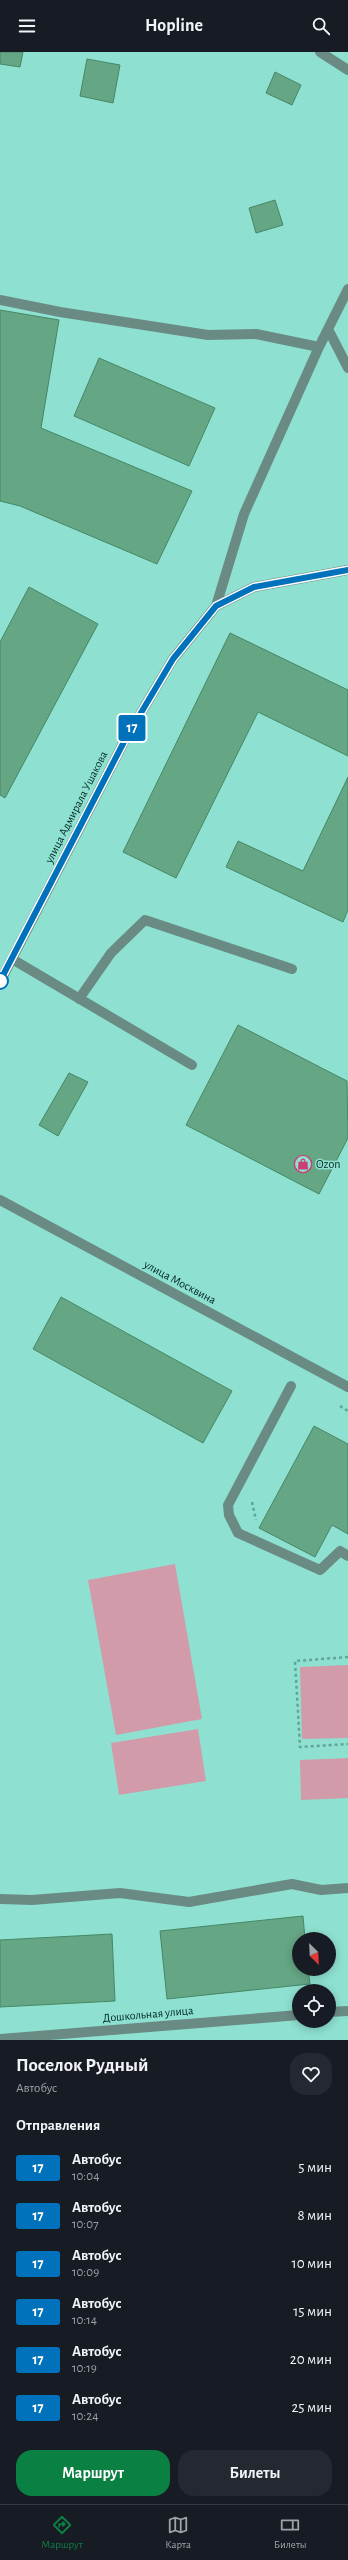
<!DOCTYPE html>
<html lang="ru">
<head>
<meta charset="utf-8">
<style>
  :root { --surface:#171b24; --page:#242831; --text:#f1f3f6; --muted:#9ea1a6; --line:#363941; --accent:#0b8043 }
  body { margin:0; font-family:"Alegreya Sans",sans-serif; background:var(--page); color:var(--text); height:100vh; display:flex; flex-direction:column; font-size:15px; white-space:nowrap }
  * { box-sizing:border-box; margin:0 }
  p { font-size:13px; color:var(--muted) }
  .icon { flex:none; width:22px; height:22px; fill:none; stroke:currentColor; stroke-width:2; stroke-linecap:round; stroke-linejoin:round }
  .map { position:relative; height:1988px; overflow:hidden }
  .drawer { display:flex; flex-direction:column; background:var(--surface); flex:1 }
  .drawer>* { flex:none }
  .badge { padding:0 8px; border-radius:3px; font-size:14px; line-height:26px }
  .needle { width:26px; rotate:156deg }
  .tools { position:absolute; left:292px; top:1880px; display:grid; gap:8px }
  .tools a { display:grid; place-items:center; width:44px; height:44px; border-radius:50%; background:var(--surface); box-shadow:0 2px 10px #0003; font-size:20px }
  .map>.badge { position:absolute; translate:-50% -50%; box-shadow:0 0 0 2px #fff }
  h2 { padding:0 16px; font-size:15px; line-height:36px }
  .round { display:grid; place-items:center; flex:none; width:42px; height:42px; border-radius:16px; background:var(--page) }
  .summary { display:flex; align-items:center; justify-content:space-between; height:68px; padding:0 16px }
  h1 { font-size:19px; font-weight:700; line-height:30px }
  .cta { display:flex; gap:8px; margin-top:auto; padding:8px 16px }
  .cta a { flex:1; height:46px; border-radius:16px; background:var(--accent); color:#fff; font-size:16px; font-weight:700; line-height:46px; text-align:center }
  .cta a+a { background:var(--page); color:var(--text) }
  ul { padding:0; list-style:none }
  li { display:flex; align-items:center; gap:12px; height:48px; padding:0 16px }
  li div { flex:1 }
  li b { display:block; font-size:15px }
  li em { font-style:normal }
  li .badge { min-width:44px; font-weight:700; text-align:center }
  header { display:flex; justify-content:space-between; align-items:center; height:52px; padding:0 16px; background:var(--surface); font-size:18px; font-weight:700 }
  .menu { display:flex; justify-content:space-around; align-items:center; height:56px; border-top:1px solid var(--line); background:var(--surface); font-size:11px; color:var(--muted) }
  .menu a { display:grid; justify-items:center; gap:2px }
  .menu .active { color:var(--accent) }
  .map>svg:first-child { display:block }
</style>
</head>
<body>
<header><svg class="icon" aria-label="menu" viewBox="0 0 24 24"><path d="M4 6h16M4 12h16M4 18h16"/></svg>Hopline<svg class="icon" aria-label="search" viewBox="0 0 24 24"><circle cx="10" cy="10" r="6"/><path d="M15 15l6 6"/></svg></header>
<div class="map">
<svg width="348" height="1988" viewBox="0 0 348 1988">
  <rect width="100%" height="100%" fill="#8ee1d0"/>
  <path fill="#d19baa" d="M175 1512 202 1667 116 1683 88 1528Z
    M348 1613V1686L302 1687 300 1615Z
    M198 1677 206 1729 119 1743 111 1691Z
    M348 1706V1746L301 1748 300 1708Z"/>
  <path fill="#65a684" stroke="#468766" d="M0 0H23L20 15 0 12Z
    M87 7 120 13 113 51 80 44Z
    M275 20 301 33 292 53 266 41Z
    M275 148 283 173 256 181 249 156Z
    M0 258 59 268 41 376 192 439 157 512 20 454 0 449Z
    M99 306 215 356 189 414 74 364Z
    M29 535 98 572 5 746 0 743V590Z
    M230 581 348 638V704L258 660 176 826 123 800Z
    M348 725V858L343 870 226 815 238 789 303 819Z
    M238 973 347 1029 348 1086 319 1142 186 1073Z
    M69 1021 88 1030 58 1084 39 1073Z
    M61 1245 232 1339 203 1391 33 1297Z
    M314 1374 348 1392V1482L332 1473 315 1505 259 1476Z
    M303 1864 305 1887H299V1917H308L310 1932 167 1947 160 1879Z
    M112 1882 115 1949 0 1955V1888Z"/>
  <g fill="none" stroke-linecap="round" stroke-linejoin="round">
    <path stroke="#61a597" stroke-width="2.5" stroke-dasharray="3 3" stroke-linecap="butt" d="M340 1354 348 1359
      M252 1450 256 1468
      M348 1605 295 1609 300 1695 348 1692"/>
    <path stroke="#6a8b84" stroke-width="10" d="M320 0 348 18
      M0 248 60 260 208 283 256 282 319 295
      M328 277 348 316
      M216 554 244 462 319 295 348 237
      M12 907 192 1013
      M0 930 126 686 173 607 216 554 254 535 348 518
      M79 947 111 901 145 868 292 917
      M0 1148 348 1335
      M291 1334 228 1453 229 1463 238 1481 320 1518 340 1499 348 1504
      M0 1847 32 1848 120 1841 189 1850 292 1832 321 1838 348 1836
      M329 1960 348 1959
      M0 1987 299 1963"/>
  </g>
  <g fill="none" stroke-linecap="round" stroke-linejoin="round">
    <defs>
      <path id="line" d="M0 929 126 686 173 607 216 554 254 535 348 518"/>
    </defs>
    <use href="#line" stroke="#fff" stroke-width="9"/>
    <use href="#line" stroke="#0072bc" stroke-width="6"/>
  </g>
  <defs>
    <symbol id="shop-ring" viewBox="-11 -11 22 22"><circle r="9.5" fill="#8ee1d0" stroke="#ca3f76" stroke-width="1.5"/><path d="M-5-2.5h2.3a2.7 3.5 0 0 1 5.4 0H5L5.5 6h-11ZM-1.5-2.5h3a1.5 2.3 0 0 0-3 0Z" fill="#ca3f76"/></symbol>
  </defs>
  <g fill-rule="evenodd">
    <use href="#shop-ring" x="293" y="1102" width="20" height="20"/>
  </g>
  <circle fill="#fff" stroke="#0072bc" stroke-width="2" cx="0" cy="929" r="8"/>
  <g text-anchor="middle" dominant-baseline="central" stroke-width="3" stroke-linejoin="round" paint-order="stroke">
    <g font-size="12" fill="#032722" stroke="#8ee1d0">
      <text transform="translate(76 755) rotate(-63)">улица Адмирала Ушакова</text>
      <text transform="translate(180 1230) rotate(28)">улица Москвина</text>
      <text transform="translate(148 1962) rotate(-5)">Дошкольная улица</text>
    </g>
    <g font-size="12" fill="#032722" stroke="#8ee1d0" text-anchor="start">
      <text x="316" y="1112">Ozon</text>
    </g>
  </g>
</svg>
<div class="tools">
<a><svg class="needle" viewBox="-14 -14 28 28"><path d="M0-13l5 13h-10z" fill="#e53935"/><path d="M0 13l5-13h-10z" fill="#9ea1a6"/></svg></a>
<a><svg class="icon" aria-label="locate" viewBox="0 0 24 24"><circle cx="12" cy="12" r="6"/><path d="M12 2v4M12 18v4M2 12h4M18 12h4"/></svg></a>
</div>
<b class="badge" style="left:132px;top:676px;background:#0072bc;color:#fff">17</b>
</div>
<section class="drawer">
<div class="summary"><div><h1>Поселок Рудный</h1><p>Автобус</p></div><a class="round"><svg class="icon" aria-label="heart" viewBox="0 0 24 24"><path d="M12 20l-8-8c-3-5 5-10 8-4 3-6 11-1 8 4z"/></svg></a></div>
<h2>Отправления</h2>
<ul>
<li><span class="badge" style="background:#0072bc;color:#fff">17</span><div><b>Автобус</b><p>10:04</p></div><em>5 мин</em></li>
<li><span class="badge" style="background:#0072bc;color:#fff">17</span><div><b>Автобус</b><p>10:07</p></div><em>8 мин</em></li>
<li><span class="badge" style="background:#0072bc;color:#fff">17</span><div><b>Автобус</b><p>10:09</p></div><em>10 мин</em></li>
<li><span class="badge" style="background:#0072bc;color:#fff">17</span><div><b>Автобус</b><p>10:14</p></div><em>15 мин</em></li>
<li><span class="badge" style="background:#0072bc;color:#fff">17</span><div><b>Автобус</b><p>10:19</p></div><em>20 мин</em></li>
<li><span class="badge" style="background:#0072bc;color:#fff">17</span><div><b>Автобус</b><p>10:24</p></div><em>25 мин</em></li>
</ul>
<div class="cta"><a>Маршрут</a><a>Билеты</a></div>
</section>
<nav class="menu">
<a class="active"><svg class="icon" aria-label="directions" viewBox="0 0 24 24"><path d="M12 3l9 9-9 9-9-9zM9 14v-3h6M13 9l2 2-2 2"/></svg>Маршрут</a>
<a><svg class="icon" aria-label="map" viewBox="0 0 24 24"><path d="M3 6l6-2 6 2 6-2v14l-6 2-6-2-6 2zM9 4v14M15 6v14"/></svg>Карта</a>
<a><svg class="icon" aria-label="tickets" viewBox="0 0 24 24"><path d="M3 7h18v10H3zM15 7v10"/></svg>Билеты</a>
</nav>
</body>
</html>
